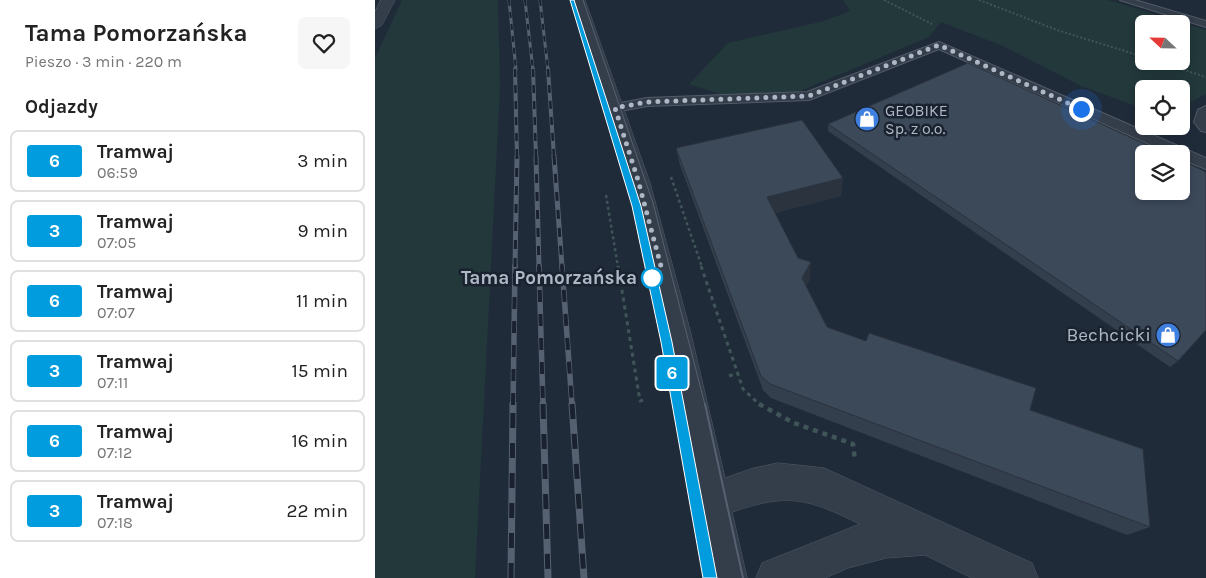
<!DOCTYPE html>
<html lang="pl">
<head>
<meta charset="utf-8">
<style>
  :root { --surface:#fff; --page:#f6f6f6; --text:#222; --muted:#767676; --line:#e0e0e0 }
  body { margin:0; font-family:Karla,sans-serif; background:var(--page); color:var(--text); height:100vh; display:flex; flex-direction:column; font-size:19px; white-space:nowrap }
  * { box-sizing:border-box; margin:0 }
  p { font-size:16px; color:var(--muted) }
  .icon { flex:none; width:28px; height:28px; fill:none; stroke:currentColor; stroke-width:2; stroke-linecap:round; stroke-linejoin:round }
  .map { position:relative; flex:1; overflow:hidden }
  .side { display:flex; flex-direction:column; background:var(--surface); width:375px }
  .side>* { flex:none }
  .badge { padding:0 10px; border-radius:4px; font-size:18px; line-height:32px }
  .needle { width:32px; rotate:292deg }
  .buttons { position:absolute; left:760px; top:15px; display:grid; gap:10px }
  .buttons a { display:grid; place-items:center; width:55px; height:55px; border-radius:8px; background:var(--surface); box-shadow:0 2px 8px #0003; font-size:25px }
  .you { position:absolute; width:25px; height:25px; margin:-12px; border:4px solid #fff; border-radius:50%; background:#1a73e8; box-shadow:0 0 0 8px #1a73e833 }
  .map>.badge { position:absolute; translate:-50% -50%; box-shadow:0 0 0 2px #fff }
  h2 { padding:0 25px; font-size:19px; line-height:45px }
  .round { display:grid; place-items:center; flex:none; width:52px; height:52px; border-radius:8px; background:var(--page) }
  .summary { display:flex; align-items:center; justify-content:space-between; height:85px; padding:0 25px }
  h1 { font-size:24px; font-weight:700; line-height:38px }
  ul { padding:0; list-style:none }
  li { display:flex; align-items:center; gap:15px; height:62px; margin:0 10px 8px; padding:0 15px; border:2px solid var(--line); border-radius:8px }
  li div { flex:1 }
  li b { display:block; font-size:19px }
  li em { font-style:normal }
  li .badge { min-width:55px; font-weight:700; text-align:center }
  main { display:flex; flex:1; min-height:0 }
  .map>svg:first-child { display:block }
</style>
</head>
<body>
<main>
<section class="side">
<div class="summary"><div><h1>Tama Pomorzańska</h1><p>Pieszo · 3 min · 220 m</p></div><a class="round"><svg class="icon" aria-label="heart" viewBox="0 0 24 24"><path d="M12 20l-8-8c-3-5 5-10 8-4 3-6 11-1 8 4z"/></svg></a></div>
<h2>Odjazdy</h2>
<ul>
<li><span class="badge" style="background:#009cdd;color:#fff">6</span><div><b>Tramwaj</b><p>06:59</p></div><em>3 min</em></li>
<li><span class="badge" style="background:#009cdd;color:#fff">3</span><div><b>Tramwaj</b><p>07:05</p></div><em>9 min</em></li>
<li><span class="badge" style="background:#009cdd;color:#fff">6</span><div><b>Tramwaj</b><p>07:07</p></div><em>11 min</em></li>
<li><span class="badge" style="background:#009cdd;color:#fff">3</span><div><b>Tramwaj</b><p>07:11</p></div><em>15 min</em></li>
<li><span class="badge" style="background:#009cdd;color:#fff">6</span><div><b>Tramwaj</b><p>07:12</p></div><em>16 min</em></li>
<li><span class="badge" style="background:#009cdd;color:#fff">3</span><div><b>Tramwaj</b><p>07:18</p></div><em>22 min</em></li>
</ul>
</section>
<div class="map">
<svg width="831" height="578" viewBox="0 0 831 578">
  <rect width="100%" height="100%" fill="#202b3a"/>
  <path fill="#22383b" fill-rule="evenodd" d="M27 0H123L125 89 100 578H0V58Z
    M468 0H733L831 30V94L806 108V89H769V109L706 86 628 46 566 22 554 37 418 94 351 96 314 84 353 43 449 21 475 11ZM769 24H806V61H769Z"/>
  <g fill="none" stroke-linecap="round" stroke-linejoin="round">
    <defs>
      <path id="service" d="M745 0H760L831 21V27Z
        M564 42 831 158V169L806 159V154H796L564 49 434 100 272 106 240 112 233 108 235 105 272 98 432 92Z
        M831 106V132L826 131 819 122 823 110Z"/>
      <path id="tertiary" d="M6 0H20L7 25 0 29V12Z
        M196 0H210L275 183 315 330 350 478 379 468 403 463 449 468 657 563 663 578H597L550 555 511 558 473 568 450 578H381L387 563 485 524C433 499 415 492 357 512L372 578H330C307 445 286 311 252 181 236 120 215 60 196 0Z"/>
    </defs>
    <use href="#service" stroke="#515a68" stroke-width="2"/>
    <use href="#tertiary" stroke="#515a68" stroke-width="1"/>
    <path stroke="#405558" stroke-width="2" stroke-dasharray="2 2" stroke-linecap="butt" d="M509 0 557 24
      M604 0 682 30 769 57
      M781 61 831 77"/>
    <path stroke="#405558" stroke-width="2.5" stroke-dasharray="3 3" stroke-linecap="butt" d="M296 177 327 267
      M231 195 243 267"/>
    <path stroke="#405558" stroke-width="3" stroke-dasharray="4 4" stroke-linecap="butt" d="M243 266 265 401 272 399
      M326 266 368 389 385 405
      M354 376 363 373"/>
    <path stroke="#405558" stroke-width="4.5" stroke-dasharray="5 5" stroke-linecap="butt" d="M384 404 419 423 478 444 480 461"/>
    <use href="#service" fill="#343d4a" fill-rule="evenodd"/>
    <use href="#tertiary" fill="#343d4a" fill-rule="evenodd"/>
    <path stroke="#556171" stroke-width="1" d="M197 0 261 207 303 405
      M208 0 278 203 330 405"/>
    <path stroke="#556171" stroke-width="2" d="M302 404 335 578
      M330 404 368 578"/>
    <defs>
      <path id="rail-far4" d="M134 0 141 70
        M150 0 158 70
        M165 0 173 70"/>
      <path id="rail-far3" d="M140 69 142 157
        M158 69 161 157
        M173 69 179 157"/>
      <path id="rail-far2" d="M161 156 164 267
        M179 156 187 267
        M140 267 142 156"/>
      <path id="rail-far1" d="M164 266 168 405
        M187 266 197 405
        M138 405 140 266"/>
      <path id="rail" d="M168 404 173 578
        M197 404 209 578
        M136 578 138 404"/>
    </defs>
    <use href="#rail-far4" stroke="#556171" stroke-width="3"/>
    <use href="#rail-far3" stroke="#556171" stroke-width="4"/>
    <use href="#rail-far2" stroke="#556171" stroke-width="5"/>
    <use href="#rail-far1" stroke="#556171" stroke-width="5.5"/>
    <use href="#rail" stroke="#556171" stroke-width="7"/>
    <use href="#rail-far4" stroke="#19222e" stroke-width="2" stroke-dasharray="6" stroke-linecap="butt"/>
    <use href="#rail-far3" stroke="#19222e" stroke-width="2.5" stroke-dasharray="8" stroke-linecap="butt"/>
    <use href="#rail-far2" stroke="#19222e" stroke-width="3" stroke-dasharray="9" stroke-linecap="butt"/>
    <use href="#rail-far1" stroke="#19222e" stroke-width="4" stroke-dasharray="12" stroke-linecap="butt"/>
    <use href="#rail" stroke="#19222e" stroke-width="5" stroke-dasharray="15" stroke-linecap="butt"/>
  </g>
  <path fill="#343f4d" d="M453 124 803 361 795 367 453 131Z
    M301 148 466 196 400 213 423 258 435 279 431 286 452 327 655 410 775 527 752 535 396 398 388 390 305 165Z"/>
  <path fill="#2a333e" d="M468 178 466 196 392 215V197Z
    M436 262 435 279 426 294 427 278Z"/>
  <path fill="#3c4959" stroke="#2a333e" d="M593 63 792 154H769V191H806V160L831 172V330L803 361 453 124Z
    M427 120 468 178 392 197 423 258 436 262 427 278 452 327 491 341 494 333 661 388 655 410 768 449 775 527 395 384 386 376 301 148Z"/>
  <path fill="#009cdd" stroke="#fff" d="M195 0H199L266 206 297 342 342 578H328L286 342 257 206Z"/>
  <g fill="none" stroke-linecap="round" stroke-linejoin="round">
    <path stroke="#aeb7c6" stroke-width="5" stroke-dasharray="0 9" d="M277 278 287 270 263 180 240 108 272 102 434 96 564 45 706 109"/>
  </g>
  <defs>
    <symbol id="shop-disc" viewBox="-11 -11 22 22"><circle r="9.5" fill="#3f7fe0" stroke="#19222e"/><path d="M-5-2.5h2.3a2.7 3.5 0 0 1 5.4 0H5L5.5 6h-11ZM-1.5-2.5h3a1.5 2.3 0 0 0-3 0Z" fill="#fff"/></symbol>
  </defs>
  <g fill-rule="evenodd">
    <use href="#shop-disc" x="478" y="105" width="28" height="28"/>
    <use href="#shop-disc" x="779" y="321" width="28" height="28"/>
  </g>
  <circle fill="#fff" stroke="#009cdd" stroke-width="2.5" cx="277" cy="278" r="10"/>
  <g text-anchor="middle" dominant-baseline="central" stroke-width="5" stroke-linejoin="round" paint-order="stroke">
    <g font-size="16" fill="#aeb7c6" stroke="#19222e" text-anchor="start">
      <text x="510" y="110">GEOBIKE<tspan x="510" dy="18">Sp. z o.o.</tspan></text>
    </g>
    <g font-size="19" font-weight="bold" fill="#aeb7c6" stroke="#19222e" text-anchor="end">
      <text x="262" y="278">Tama Pomorzańska</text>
    </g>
    <g font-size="19" fill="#aeb7c6" stroke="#19222e" text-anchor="end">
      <text x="776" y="335">Bechcicki</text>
    </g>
  </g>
</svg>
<div class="buttons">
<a><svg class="needle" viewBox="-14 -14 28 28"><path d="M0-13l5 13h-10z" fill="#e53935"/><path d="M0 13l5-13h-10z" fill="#767676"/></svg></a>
<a><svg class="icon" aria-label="locate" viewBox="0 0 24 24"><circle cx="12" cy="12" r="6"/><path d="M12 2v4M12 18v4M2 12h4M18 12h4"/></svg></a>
<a><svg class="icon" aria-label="layers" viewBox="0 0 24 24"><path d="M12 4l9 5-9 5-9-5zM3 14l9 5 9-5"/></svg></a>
</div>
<div class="you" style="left:706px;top:109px"></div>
<b class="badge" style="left:297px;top:373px;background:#009cdd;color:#fff">6</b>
</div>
</main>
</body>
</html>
